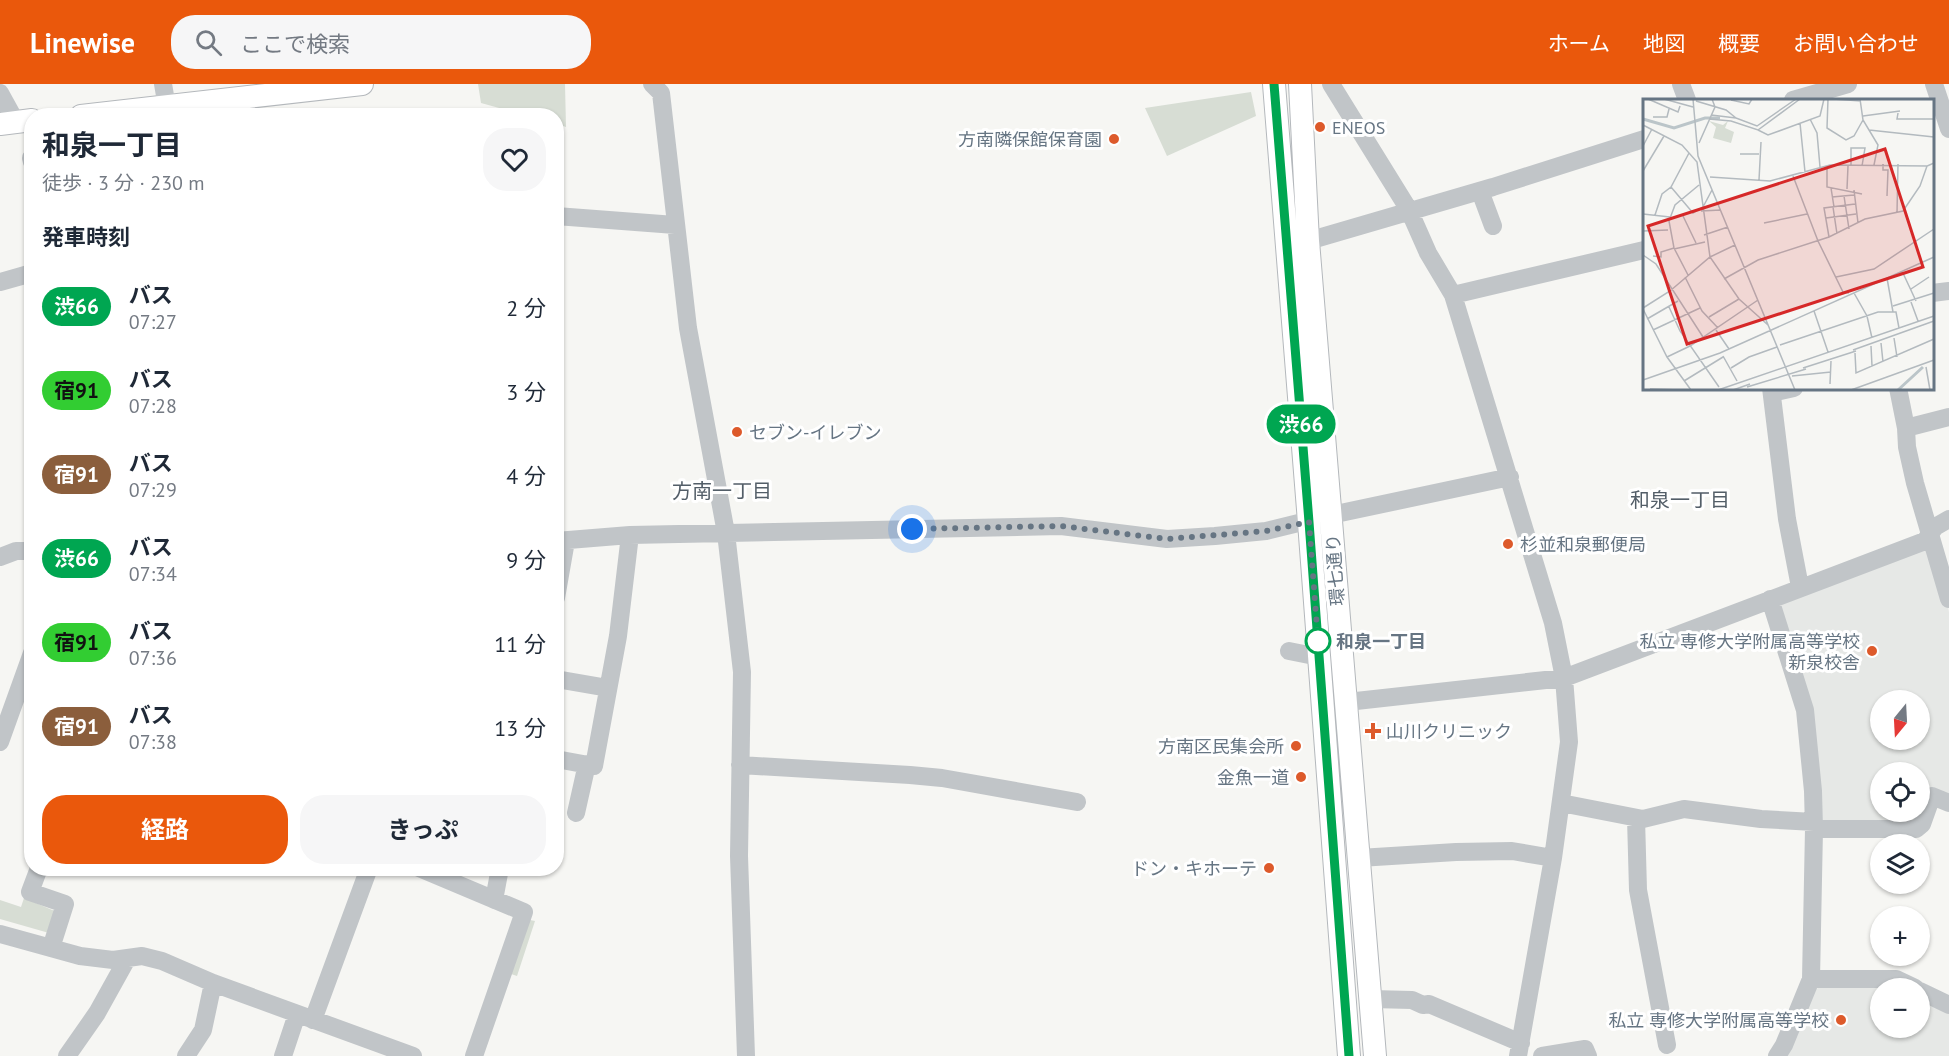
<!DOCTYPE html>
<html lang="ja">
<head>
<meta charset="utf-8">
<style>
  :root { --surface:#fff; --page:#f6f6f7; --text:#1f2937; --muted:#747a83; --accent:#ea580c }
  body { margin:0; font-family:"PT Sans","Noto Sans JP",sans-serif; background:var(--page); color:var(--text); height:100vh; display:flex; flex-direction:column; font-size:22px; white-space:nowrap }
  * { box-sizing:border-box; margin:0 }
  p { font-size:20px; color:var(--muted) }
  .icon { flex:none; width:33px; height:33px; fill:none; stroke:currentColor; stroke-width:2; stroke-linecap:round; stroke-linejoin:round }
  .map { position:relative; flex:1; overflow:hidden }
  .details { position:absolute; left:24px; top:24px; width:540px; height:768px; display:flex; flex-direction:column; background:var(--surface); border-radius:24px; box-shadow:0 2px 4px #0004 }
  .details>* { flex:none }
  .badge { padding:0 12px; border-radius:20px; font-size:21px; line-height:39px }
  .needle { width:39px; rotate:198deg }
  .controls { position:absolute; left:1870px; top:606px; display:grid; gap:12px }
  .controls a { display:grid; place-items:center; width:60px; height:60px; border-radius:50%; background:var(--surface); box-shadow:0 2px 4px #0004; font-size:30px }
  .you { position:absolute; width:30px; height:30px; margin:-15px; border:4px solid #fff; border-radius:50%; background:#1a73e8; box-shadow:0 0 0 9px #1a73e833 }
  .map>.badge { position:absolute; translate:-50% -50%; box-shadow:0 0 0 3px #fff }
  h2 { padding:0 18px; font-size:22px; line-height:54px }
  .round { display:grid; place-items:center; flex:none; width:63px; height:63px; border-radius:24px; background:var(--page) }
  .summary { display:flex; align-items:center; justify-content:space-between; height:102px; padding:0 18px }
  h1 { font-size:28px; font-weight:700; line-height:45px }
  .action { display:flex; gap:12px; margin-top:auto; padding:12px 18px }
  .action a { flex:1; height:69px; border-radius:24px; background:var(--accent); color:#fff; font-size:24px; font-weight:700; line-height:69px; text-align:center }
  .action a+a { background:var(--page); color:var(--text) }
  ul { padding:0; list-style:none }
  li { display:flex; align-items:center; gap:18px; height:84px; padding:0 18px }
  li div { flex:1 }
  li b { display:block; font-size:22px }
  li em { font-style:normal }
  li .badge { min-width:66px; font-weight:700; text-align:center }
  header { display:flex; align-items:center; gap:36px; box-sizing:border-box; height:84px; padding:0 30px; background:var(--accent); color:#fff }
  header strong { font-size:28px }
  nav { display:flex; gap:33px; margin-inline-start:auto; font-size:21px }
  .search { width:420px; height:54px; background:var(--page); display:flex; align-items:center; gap:15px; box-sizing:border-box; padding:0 21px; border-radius:24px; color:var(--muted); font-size:22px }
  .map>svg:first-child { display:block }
</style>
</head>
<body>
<header>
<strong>Linewise</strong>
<div class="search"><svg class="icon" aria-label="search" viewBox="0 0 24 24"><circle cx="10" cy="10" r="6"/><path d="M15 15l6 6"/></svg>ここで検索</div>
<nav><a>ホーム</a><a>地図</a><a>概要</a><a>お問い合わせ</a></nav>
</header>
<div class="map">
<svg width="1949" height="972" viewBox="0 0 1949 972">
  <rect width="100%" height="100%" fill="#f6f6f3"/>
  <path fill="#e6e8e6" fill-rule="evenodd" d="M1925 462 1946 512 1949 528V715L1920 725V688H1881V728H1919L1916 737 1818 738 1780 519ZM1881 616H1920V656H1881Z
    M1824 901H1895L1902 904H1881V944H1920V914L1949 929V972H1784L1814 906Z"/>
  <path fill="#d7ddd4" d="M478 0H565L566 43 557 40 556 32 525 31 481 19Z
    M1251 8 1256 32 1167 72 1145 24Z
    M24 814 57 828 49 849 0 835V816L21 823Z
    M530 836 535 837 517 892 508 889Z"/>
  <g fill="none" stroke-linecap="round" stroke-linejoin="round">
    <defs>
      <path id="major" d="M1274 0 1309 438 1349 972
        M1300 0 1308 157 1375 972
        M81 32 362 0
        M0 40 32 36"/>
    </defs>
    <use href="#major" stroke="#b4b8bc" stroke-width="24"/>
    <path stroke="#c1c5c8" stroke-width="18" d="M163 0 167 23
      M652 0 661 9 688 244 726 449 742 588 739 772 746 972
      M1331 0 1409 126 1428 169 1453 211 1553 539 1564 594 1569 658 1553 774 1518 972
      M1681 0 1687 16
      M1934 0 1949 45
      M0 9 16 38
      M1793 16 1848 0
      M31 74 32 78
      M1480 107 1493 142
      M556 132 675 141
      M1308 157 1493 103 1644 55
      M0 198 32 189
      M1932 209 1949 207
      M1453 211 1644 166
      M1771 304 1787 435 1800 503
      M1898 304 1906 344 1907 363 1915 399 1949 515
      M1772 309 1794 304
      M1906 344 1949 333
      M556 457 630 451 1061 442 1167 455 1215 452 1266 447 1331 431 1510 393
      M0 473 16 467H32
      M556 514 566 457
      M1770 515 1805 626 1813 707 1814 745 1811 895 1784 961 1777 972
      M1289 567 1319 573
      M556 595 608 604
      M1347 618 1564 594 1925 457 1935 443 1949 435
      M0 658 32 569
      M556 675 594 682 618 552 630 451
      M740 681 910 691 942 694 1077 718
      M1561 719 1643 735 1684 725 1761 735 1814 738
      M576 729 587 680
      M1636 734 1638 806 1667 961
      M1814 745H1916L1922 740 1932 712 1949 719
      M1359 774 1456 768 1512 767 1553 774
      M39 784 30 808 65 820 51 864
      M419 784 524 828 474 972
      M494 816 500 784
      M0 850 80 872 113 876 142 872 162 877 213 899 413 972
      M1811 895H1896L1915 904
      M1920 907 1949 921
      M1371 915 1412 916 1423 921 1429 920 1521 959
      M313 936 369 784
      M67 972 97 929 127 875
      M186 972 203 946 213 899
      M283 972 297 930
      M1542 972 1585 965 1588 972"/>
    <use href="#major" stroke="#fff" stroke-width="22"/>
  </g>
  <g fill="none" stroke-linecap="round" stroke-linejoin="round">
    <defs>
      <path id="line" d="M1274 0 1309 438 1349 972"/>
    </defs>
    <use href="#line" stroke="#fff" stroke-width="14"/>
    <use href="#line" stroke="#00a651" stroke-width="9"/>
    <path stroke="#667583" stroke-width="6" stroke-dasharray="0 10.8" d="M912 445 1061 442 1167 455 1266 447 1309 438 1318 557"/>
  </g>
  <g fill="#dd5a2b" stroke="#fff" stroke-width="2">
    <circle cx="1320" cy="43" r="6"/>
    <circle cx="1114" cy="55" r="6"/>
    <circle cx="737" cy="348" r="6"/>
    <circle cx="1508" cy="460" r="6"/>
    <circle cx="1872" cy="567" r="6"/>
    <path d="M1370 638h6v6h6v6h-6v6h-6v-6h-6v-6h6z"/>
    <circle cx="1296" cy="662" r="6"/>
    <circle cx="1301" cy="693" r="6"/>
    <circle cx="1269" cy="784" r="6"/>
    <circle cx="1841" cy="936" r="6"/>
  </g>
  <circle fill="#fff" stroke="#00a651" stroke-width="3" cx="1318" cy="557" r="12"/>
  <g text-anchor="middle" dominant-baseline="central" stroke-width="6" stroke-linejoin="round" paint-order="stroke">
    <g font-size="18" fill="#667583" stroke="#fff" text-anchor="end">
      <text x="1332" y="43" text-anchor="start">ENEOS</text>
      <text x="1102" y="55">方南隣保館保育園</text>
      <text x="749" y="348" text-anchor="start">セブン-イレブン</text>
      <text x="1520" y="460" text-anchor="start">杉並和泉郵便局</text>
      <text x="1860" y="557">私立 専修大学附属高等学校<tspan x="1860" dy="21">新泉校舎</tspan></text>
      <text x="1386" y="647" text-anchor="start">山川クリニック</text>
      <text x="1284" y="662">方南区民集会所</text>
      <text x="1289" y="693">金魚一道</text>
      <text x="1257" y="784">ドン・キホーテ</text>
      <text x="1829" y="936">私立 専修大学附属高等学校</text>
    </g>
    <g font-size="18" fill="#667583" stroke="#fff">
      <text transform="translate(1335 486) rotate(-94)">環七通り</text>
    </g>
    <g font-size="18" font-weight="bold" fill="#667583" stroke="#fff" text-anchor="start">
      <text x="1336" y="557">和泉一丁目</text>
    </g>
    <g font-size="20" fill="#535e68" stroke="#fff">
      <text x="722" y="407">方南一丁目</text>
      <text x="1680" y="416">和泉一丁目</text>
    </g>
  </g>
  <g transform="translate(1643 15)">
    <rect width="291" height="291" fill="#f6f6f3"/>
    <path d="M66 22 80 26 85 22 82 29 91 33 88 44 70 39 73 28Z" fill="#d7ddd4"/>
    <path fill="none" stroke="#bbc5c9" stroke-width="3" d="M0 20 31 29 62 19H77M255 291 280 268"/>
    <path fill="none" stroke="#b3babf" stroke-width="1.5" d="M5 0 35 13 37 7M21 0 50 8M50 0 55 57 152 291M185 0 184 29 203 41 211 37 220 21M190 0 218 2M217 0 220 21 235 46 231 66M88 1 106 5 109 0M53 2 83 11 93 19M255 14 254 20H291M68 16 93 19 114 27 153 0M220 17 257 12M10 18H24L26 10M66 20 88 22 115 31 157 0M167 20 174 34 177 68M157 24 162 73M0 26 39 46 54 63 67 158 96 200 125 226M115 31 125 36 177 17 181 0M226 31 291 38M56 44 72 8 69 0M0 47 9 30M97 55H116M240 65V71H245L244 97M184 67V88L219 95M208 67V49H222L219 67M0 72 21 37M150 77 175 142 200 193 206 194M67 78 127 82 187 66 284 67M116 81 118 43M28 88 50 114 60 108 69 91M188 89 191 108M204 90 205 67M211 91 215 124M201 97 206 130M189 98 211 96M190 108 194 135M58 112 78 111M254 114 255 65M0 115 27 118M12 116 19 95 28 88 46 54M40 117 53 144M183 119 213 115M121 124 164 115M0 132 25 131M61 136 85 128M186 138 181 109 212 105M31 150 62 143M0 156 13 165 60 238M10 157 18 158V153L31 149M259 172 273 202M45 176 31 149 26 122 32 106 56 86M42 178 59 212 75 229M193 178 231 170 291 130M244 179 250 213M81 180 115 161 186 138 222 120 260 112 277 87 284 67 291 64M268 190 286 178M211 194 224 217 229 239M268 203 275 222M250 207 291 194M26 208 37 232 76 288M0 209 27 192 67 158 92 146M0 210 24 258 48 291M171 212 185 253M66 218 96 200M4 220 35 202M10 231 57 209M73 231 86 250M251 239 254 258M238 244 240 263M137 246 235 213H253L256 229M228 247 229 267M210 251 291 222M212 254 213 274 291 240M80 257 94 282M24 258 47 247 115 201M283 268 287 291M88 269 106 258 134 248M160 269 213 252M149 277 188 273M0 281 77 254 291 158M41 282 80 258M187 285 188 262M104 288 163 270M7 290 38 291M75 291 291 217M90 291 107 285M208 291 291 261"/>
    <path fill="#d62828" fill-opacity="0.15" stroke="#d62828" stroke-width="3" d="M242 50 280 168 44 245 5 127Z"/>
    <rect width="291" height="291" fill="none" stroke="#667583" stroke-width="3"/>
  </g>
</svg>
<div class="controls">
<a><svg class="needle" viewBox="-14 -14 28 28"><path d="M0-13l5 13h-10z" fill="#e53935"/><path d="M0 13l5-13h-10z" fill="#747a83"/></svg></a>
<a><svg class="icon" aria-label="locate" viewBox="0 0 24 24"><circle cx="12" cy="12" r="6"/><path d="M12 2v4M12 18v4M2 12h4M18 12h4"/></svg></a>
<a><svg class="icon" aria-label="layers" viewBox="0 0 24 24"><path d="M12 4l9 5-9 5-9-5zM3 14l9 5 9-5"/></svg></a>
<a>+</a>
<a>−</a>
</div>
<div class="you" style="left:912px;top:445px"></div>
<b class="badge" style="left:1301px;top:340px;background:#00a651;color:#fff">渋66</b>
<section class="details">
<div class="summary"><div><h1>和泉一丁目</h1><p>徒歩 · 3 分 · 230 m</p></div><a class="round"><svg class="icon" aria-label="heart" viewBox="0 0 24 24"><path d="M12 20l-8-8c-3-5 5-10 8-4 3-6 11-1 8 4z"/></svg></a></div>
<h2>発車時刻</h2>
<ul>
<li><span class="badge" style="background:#00a651;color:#fff">渋66</span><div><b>バス</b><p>07:27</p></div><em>2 分</em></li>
<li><span class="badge" style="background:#32cd32;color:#111">宿91</span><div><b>バス</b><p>07:28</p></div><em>3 分</em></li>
<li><span class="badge" style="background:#8b5e3c;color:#fff">宿91</span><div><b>バス</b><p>07:29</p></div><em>4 分</em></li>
<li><span class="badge" style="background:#00a651;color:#fff">渋66</span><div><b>バス</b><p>07:34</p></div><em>9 分</em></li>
<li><span class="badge" style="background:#32cd32;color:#111">宿91</span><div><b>バス</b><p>07:36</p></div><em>11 分</em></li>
<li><span class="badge" style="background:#8b5e3c;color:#fff">宿91</span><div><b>バス</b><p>07:38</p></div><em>13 分</em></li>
</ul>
<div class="action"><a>経路</a><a>きっぷ</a></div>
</section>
</div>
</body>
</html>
